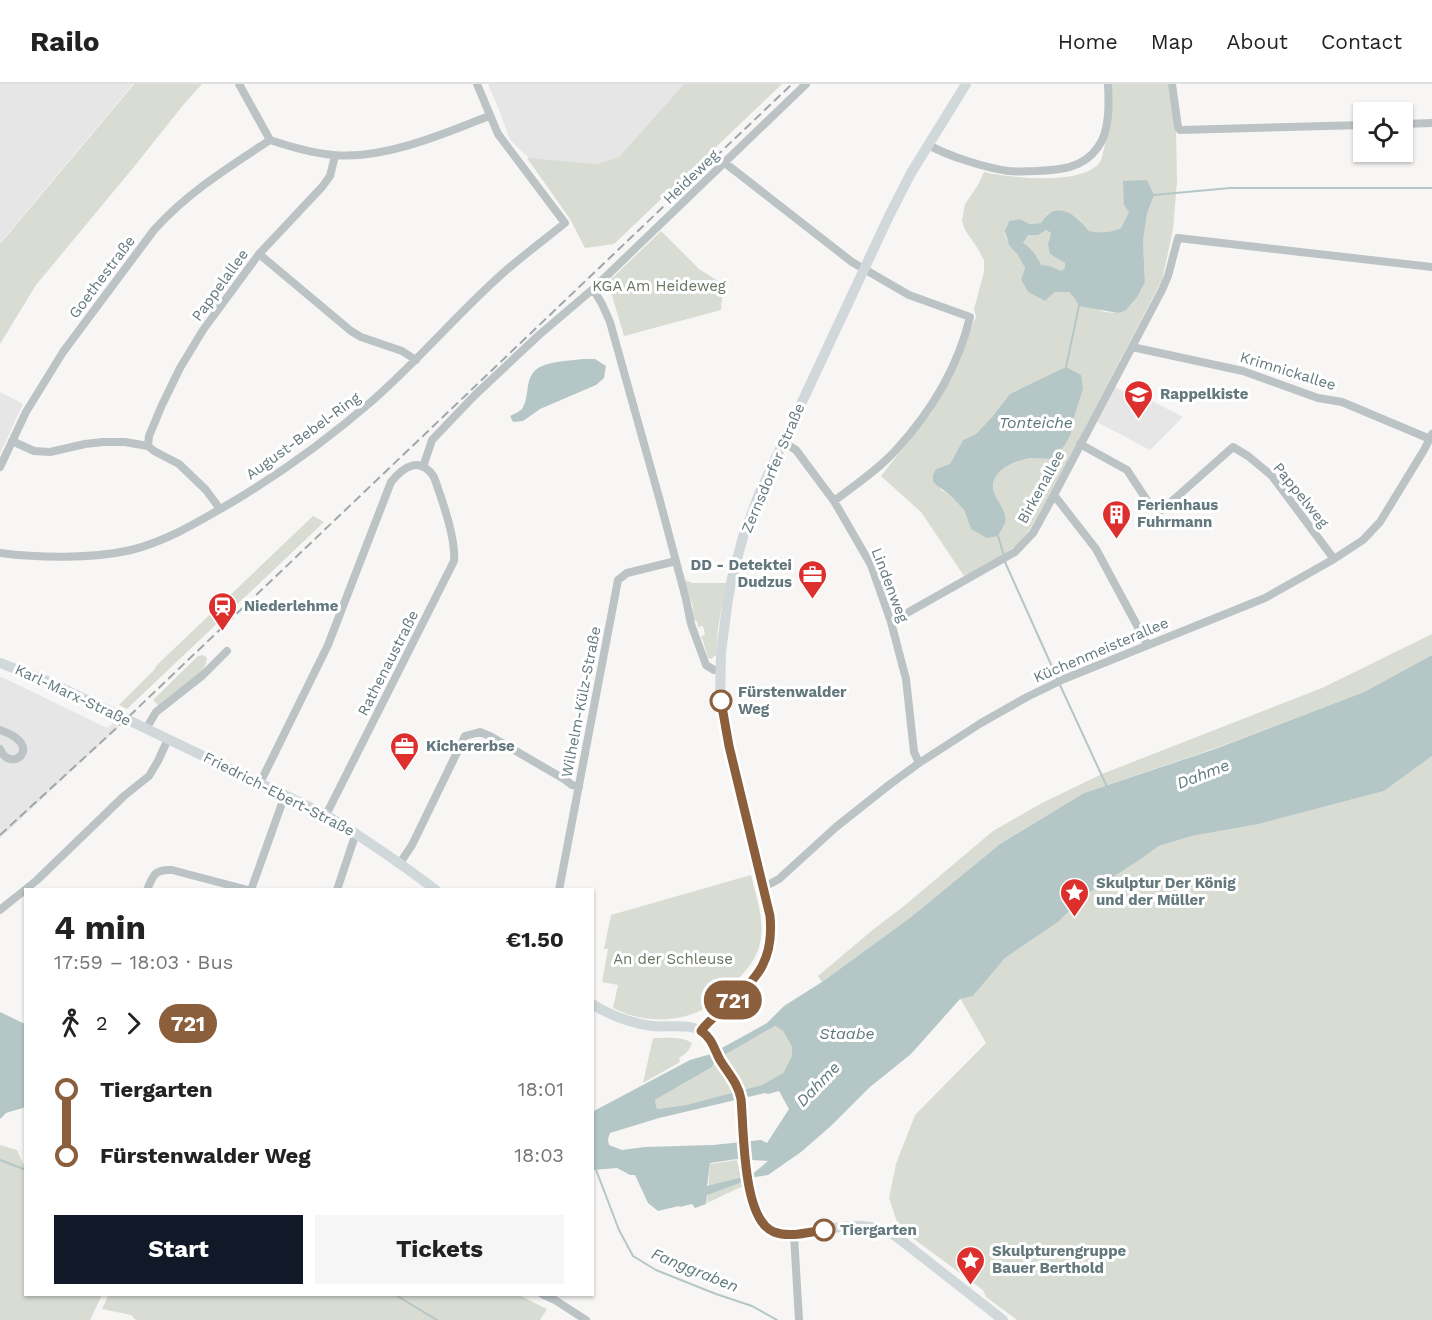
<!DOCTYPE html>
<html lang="en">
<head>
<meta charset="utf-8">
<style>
  :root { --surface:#fff; --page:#f6f6f6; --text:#222; --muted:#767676; --line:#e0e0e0; --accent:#111827 }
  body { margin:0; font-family:"Work Sans",sans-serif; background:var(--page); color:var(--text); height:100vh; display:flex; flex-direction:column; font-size:22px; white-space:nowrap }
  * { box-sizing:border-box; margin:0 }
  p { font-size:20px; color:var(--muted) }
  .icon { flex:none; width:33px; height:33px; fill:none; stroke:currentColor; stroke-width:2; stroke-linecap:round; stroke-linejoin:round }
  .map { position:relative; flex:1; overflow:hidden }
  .details { position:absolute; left:24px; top:804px; width:570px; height:408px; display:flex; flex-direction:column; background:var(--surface); border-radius:0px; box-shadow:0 2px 4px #0004 }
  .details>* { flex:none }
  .badge { padding:0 12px; border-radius:20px; font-size:21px; line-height:39px }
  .tools { position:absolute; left:1353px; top:18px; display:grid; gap:12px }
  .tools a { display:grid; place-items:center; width:60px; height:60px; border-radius:0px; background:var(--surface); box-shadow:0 2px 4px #0004; font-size:30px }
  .map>.badge { position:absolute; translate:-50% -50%; box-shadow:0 0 0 3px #fff }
  .legs { display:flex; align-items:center; gap:9px; height:66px; padding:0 30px; font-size:20px }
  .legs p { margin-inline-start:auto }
  .head { display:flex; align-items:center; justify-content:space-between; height:102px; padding:0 30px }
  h1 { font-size:33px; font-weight:700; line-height:45px }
  .cta { display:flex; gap:12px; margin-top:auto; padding:12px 30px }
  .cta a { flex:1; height:69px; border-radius:0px; background:var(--accent); color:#fff; font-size:24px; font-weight:700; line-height:69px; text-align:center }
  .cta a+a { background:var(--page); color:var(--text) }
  ul { padding:0 30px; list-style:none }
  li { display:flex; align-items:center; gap:21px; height:66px; font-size:22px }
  li i { display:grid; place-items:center; width:9px; height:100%; margin:0 8px; background:currentColor }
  li i::after { content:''; width:15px; height:15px; margin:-8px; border:4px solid; border-radius:50%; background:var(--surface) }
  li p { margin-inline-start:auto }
  li:first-child i { background:linear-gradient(#0000 50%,currentColor 0) }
  li:last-child i { background:linear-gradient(currentColor 50%,#0000 0) }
  header { display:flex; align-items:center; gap:36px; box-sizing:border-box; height:84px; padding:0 30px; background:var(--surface); border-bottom:2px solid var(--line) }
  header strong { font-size:28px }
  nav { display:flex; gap:33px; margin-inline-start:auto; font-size:21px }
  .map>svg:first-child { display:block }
</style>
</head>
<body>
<header>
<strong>Railo</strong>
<nav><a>Home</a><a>Map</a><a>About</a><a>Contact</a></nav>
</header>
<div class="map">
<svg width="1432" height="1236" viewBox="0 0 1432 1236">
  <rect width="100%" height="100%" fill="#f7f6f4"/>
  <path fill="#e5e6e5" d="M0 0H133L0 159Z
    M488 0H684L619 73 596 80 530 75 510 56 499 26Z
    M1115 303 1139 316 1142 312 1183 333 1150 366 1097 338Z
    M0 308 23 320 0 370Z
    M0 593 6 595 107 644 113 639 119 643 0 754Z"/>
  <path fill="#d8dcd3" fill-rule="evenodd" d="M134 0H202L184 20 133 84 36 201 0 260V160Z
    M684 0H782L614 160 585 164 570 135 527 74 596 80 619 73Z
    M1110 0H1168L1176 44 1177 97 1173 146 1162 196 1053 405 1030 445 1018 460 993 478 964 492 921 428 881 392 931 329 976 233 974 225 984 188V176L978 165 965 146 962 137 965 120 978 101 984 88C1010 94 1083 102 1100 78 1101 77 1103 70 1103 69 1109 46 1109 23 1110 0ZM1154 111 1147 130 1143 157 1145 198 1125 227 1118 229 1104 228 1075 215 1069 208H1055L1045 217 1028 208 1021 196 1025 184C1023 180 1021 175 1018 171 1008 157 1001 155 1009 137L1020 135 1030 140 1041 139 1048 129C1069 130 1077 129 1089 147 1101 149 1110 149 1121 144L1129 128ZM1066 283 1074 333 1071 350 1052 375C1045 374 1039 374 1033 374 1017 376 989 386 994 407 995 414 1001 422 1004 428L971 445 964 426 952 413 941 406 936 385 950 380 963 356 976 350 992 333Z
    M1046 146 1051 149 1048 160 1065 179V184L1061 188 1050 182H1041L1037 173 1023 159 1027 150Z
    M661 147 699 185 723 200 721 226 624 252 608 198Z
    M313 432 324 438 127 625 119 621 154 586 157 581Z
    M685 496 692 499H726L718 544 716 571 711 575 708 574 703 557 701 552 705 551 703 542 698 543 697 537 694 536 692 527 693 523Z
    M1432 550V571L1364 608 1219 663 1084 709 1000 760 911 833 822 898 818 892 875 844 904 822 993 747 1040 720 1102 690 1322 604Z
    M203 571 207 574 206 580 201 588 158 621 153 616 198 572Z
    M1432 672V1236H1017L986 1213 983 1206 899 1144 889 1114 896 1080 915 1031 986 959 960 914 973 912 1005 874 1058 838 1088 809 1138 777 1159 762 1192 752 1259 740 1384 707Z
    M751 791C756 812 765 837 760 859 757 874 747 886 736 897 729 904 722 913 713 919 685 940 643 940 613 924L618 901 602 898 608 865H604L611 831Z
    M775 942 783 947 792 963V972L783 989 763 1001 686 1021 657 1025 655 1016 712 983 716 976Z
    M653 954C665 954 682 952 692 959 689 967 686 970 679 974L680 978 643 999Z
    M0 1061 17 1066 25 1084 26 1210 102 1211 90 1236H0Z
    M737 1076 743 1102 707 1119 710 1080Z
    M109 1210H517L547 1225 540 1236H136L131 1231 102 1225Z"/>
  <path fill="#b5c6c7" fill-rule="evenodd" d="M1147 96 1154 111 1147 130 1143 157 1145 198 1137 213 1125 227 1118 229 1079 222 1075 215 1069 208H1055L1045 217 1028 208 1021 196 1025 184 1018 171 1009 161 1005 147 1009 137 1020 135 1030 140 1041 139C1043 136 1045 133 1047 131 1062 118 1081 136 1089 147 1101 149 1110 149 1121 144L1129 128 1124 121 1123 97ZM1046 146 1051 149 1048 160 1050 170 1065 179V184L1061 187 1050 182 1041 181C1037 172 1032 165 1023 159L1028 151H1038Z
    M582 275H595L606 282 604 294 596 301 540 325 523 337 513 338 510 332C514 330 519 328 522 325 531 311 523 292 540 283 552 277 569 277 582 275Z
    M1066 283 1081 291 1083 305 1074 333 1071 350 1064 362 1052 375C1045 375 1038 374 1032 374 1016 376 988 387 994 408 997 418 1008 428 1005 439 1003 443 1000 448 998 452L987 454 971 445 964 426 952 413 933 398V391L936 385 950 380 963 356 976 350 992 333 1010 310Z
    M1432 571V672L1384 707 1259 740 1192 752 1159 762 1138 777 1088 809 1058 838 1005 874 973 912 960 915 911 970 870 1003 832 1041 801 1068 768 1091 756 1093 707 1111 706 1120 695 1124 692 1120 680 1123 679 1122 658 1127 648 1119 635 1091H630L617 1084 593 1086 592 1028 690 976 711 970 767 939 784 922 822 898 911 833 1000 760 1084 709 1215 665 1364 608ZM775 942 783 947 792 963V972L783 989 762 1001 686 1021 657 1025 655 1016 712 983 716 976ZM779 1007 789 1025 767 1059 761 1056 713 1061 645 1063 622 1066 609 1061 608 1055 610 1049 659 1034 765 1009 768 1010ZM737 1075 768 1077 755 1088 739 1094 707 1102 710 1079Z
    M0 928 25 940 26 1023 6 1029 0 1035Z"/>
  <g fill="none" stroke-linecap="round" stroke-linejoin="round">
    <path stroke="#b5c6c7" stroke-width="2" d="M1154 111 1230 104H1432
      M1066 283 1079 222
      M998 452 1004 472
      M1005 478 1058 596
      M1060 601 1108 705
      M0 1076 26 1086
      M595 1083 619 1146 633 1172 656 1186 716 1210 752 1222 777 1236
      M394 1210 437 1236"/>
    <path stroke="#bcc3c4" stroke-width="8" d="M239 0 270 56C291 63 312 69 333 71 383 76 444 50 489 32
      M1172 0 1178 43 1180 46 1364 41
      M1402 40 1432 39
      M929 61C947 72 987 84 1008 87 1017 88 1026 87 1036 87 1059 86 1083 85 1098 63 1110 47 1109 19 1108 0
      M725 79 852 178 909 211 970 233C958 283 930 329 896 366 878 386 855 401 834 417
      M259 170 351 247 361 253 402 267 416 276
      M593 205 602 220 610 238 660 417 686 515 691 540 706 581 714 586H720
      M1132 263 1243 287 1318 314 1342 318 1430 355
      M12 357 34 367 50 368 85 360 103 358H125L148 362 154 367 179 380 206 406 220 425
      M783 358 796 366 834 417 871 481 891 538 906 595 914 668 919 679
      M1080 360 1127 386 1152 424 1162 426 1233 363 1248 372 1272 392 1334 475
      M148 362 149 352 162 321 180 284 203 246 259 170 322 103 330 92 335 72
      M0 383 26 328 63 268 154 146C187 109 229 83 270 56
      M423 383 432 356 475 311 539 251 593 205 806 0
      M1054 411 1096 465 1147 560
      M0 469C39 474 92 475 131 466 167 457 198 438 229 420 280 390 328 355 372 317 418 277 457 230 502 190 522 172 544 156 565 139L498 50 477 0
      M891 538 1015 468 1033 449 1054 411 1162 206 1168 192 1178 154 1432 183
      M146 645 156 628 203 591 227 567
      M0 646C46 661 11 691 0 665
      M260 699 328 561 391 398C404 382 420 372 434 393 442 416 456 454 454 477L326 731
      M400 779 412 761 465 652 480 648 490 652 564 695 572 701 579 703
      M764 803 779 795 836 743 889 701 919 679 981 639 1027 613 1064 595 1265 514 1334 475 1363 456 1380 438 1424 366 1432 350
      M147 806C153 791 155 785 172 786L248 806
      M251 806 285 711
      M337 806 356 749
      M559 806 618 496 627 489 676 477
      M0 826 36 797 124 712 149 692 158 677 168 655
      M794 1151 799 1236
      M542 1210 555 1216 586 1236"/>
    <path stroke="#d1d8d9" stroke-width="10" d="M0 579 47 597 326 731C364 754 400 779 436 806
      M592 920C611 932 630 939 652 942 669 944 692 938 706 950 713 957 716 969 722 978 727 987 735 995 739 1005 744 1018 743 1032 743 1046 745 1071 747 1131 769 1146 774 1149 780 1150 786 1151 823 1149 864 1130 897 1153L1003 1236
      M701 947C708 937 719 929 728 921 759 893 774 875 770 832L729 662 720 616 721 568 728 515 732 494 743 453 759 410 889 132 911 89 966 0"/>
    <path stroke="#9ea8ab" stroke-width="2" stroke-dasharray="9 4.5" stroke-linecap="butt" d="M0 751 122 639 792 0"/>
  </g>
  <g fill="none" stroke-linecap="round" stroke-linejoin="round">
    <defs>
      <path id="line-1" d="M721 617 729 662 770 832C774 875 759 893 728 921 719 929 708 937 701 947 712 954 714 965 720 976 728 989 738 999 741 1015 744 1045 742 1136 774 1148 790 1154 809 1148 824 1146"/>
    </defs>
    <use href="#line-1" stroke="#fff" stroke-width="14"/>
    <use href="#line-1" stroke="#8b5e3c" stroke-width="9"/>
  </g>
  <defs>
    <symbol id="school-pin" viewBox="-11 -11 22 30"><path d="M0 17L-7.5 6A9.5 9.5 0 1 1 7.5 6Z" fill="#dd2f2e" stroke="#fff"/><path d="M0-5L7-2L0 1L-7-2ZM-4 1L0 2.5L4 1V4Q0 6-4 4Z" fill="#fff"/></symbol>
    <symbol id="building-pin" viewBox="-11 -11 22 30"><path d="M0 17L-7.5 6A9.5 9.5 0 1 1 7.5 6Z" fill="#dd2f2e" stroke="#fff"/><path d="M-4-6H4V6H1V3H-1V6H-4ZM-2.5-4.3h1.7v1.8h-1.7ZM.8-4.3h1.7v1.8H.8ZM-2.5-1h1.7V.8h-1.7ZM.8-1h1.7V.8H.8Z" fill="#fff"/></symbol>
    <symbol id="office-pin" viewBox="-11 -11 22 30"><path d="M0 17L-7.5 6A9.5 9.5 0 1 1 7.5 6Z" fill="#dd2f2e" stroke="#fff"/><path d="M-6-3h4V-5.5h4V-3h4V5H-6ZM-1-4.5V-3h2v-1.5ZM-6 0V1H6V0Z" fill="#fff"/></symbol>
    <symbol id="station-pin" viewBox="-11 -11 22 30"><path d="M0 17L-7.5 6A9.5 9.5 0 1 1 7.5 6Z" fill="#dd2f2e" stroke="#fff"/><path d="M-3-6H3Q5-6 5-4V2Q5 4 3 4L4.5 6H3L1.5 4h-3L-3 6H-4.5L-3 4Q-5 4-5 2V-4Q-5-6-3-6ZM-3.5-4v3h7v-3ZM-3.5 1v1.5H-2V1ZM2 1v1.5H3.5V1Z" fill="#fff"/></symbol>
    <symbol id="sight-pin" viewBox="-11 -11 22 30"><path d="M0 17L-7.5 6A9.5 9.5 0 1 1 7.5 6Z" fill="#dd2f2e" stroke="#fff"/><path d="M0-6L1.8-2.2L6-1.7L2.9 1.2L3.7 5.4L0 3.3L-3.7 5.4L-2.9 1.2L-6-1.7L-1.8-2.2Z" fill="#fff"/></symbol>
  </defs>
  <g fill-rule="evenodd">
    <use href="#school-pin" x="1122" y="294" width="33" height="45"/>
    <use href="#building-pin" x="1100" y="414" width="33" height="45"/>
    <use href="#office-pin" x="796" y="474" width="33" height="45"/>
    <use href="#station-pin" x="206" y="506" width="33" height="45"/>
    <use href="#office-pin" x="388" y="646" width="33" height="45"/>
    <use href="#sight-pin" x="1058" y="792" width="33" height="45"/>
    <use href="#sight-pin" x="954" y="1160" width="33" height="45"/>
  </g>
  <g fill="#fff" stroke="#8b5e3c" stroke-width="3">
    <circle cx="721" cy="617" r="10"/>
    <circle cx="824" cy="1146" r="10"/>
  </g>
  <g text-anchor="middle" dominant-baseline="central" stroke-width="6" stroke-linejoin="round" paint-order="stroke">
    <g font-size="15" fill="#63797e" stroke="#fff">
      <text transform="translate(691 93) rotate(-44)">Heideweg</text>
      <text transform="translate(102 193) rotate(-53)">Goethestraße</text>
      <text transform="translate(220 201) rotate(-54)">Pappelallee</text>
      <text transform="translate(1288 287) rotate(17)">Krimnickallee</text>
      <text transform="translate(303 352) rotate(-36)">August-Bebel-Ring</text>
      <text transform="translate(773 384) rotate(-67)">Zernsdorfer Straße</text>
      <text transform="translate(1041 403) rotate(-61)">Birkenallee</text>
      <text transform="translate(1301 411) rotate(51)">Pappelweg</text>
      <text transform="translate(890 501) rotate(69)">Lindenweg</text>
      <text transform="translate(1101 566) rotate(-23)">Küchenmeisterallee</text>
      <text transform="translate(388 579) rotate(-63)">Rathenaustraße</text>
      <text transform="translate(73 611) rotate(25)">Karl-Marx-Straße</text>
      <text transform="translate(581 618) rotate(-79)">Wilhelm-Külz-Straße</text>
      <text transform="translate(279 710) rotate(27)">Friedrich-Ebert-Straße</text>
    </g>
    <g font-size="15" fill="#6a7662" stroke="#fff">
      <text x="659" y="202">KGA Am Heideweg</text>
      <text x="673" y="875">An der Schleuse</text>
    </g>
    <g font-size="15" font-weight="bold" fill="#63797e" stroke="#fff" text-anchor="start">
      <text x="1160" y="310">Rappelkiste</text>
      <text x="1137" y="421">Ferienhaus<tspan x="1137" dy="17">Fuhrmann</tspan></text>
      <text x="792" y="481" text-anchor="end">DD - Detektei<tspan x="792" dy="17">Dudzus</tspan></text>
      <text x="244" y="522">Niederlehme</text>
      <text x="426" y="662">Kichererbse</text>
      <text x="1096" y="799">Skulptur Der König<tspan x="1096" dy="17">und der Müller</tspan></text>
      <text x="992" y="1167">Skulpturengruppe<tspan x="992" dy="17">Bauer Berthold</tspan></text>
    </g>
    <g font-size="15" font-weight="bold" fill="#63797e" stroke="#fff" text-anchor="start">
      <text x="738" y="608">Fürstenwalder<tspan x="738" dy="17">Weg</tspan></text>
      <text x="840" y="1146">Tiergarten</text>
    </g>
    <g font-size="16" font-style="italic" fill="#5e7879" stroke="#fff">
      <text x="1036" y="338">Tonteiche</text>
      <text transform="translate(1203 690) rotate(-21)">Dahme</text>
      <text x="847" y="949">Staabe</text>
      <text transform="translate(818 1000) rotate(-46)">Dahme</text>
      <text transform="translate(695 1186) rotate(22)">Fanggraben</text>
    </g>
  </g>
</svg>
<div class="tools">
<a><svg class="icon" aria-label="locate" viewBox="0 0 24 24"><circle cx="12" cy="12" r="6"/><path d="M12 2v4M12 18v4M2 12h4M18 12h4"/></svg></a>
</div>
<b class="badge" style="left:733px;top:916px;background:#8b5e3c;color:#fff">721</b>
<section class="details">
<div class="head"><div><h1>4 min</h1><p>17:59 – 18:03 · Bus</p></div><b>€1.50</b></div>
<div class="legs"><svg class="icon" aria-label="walk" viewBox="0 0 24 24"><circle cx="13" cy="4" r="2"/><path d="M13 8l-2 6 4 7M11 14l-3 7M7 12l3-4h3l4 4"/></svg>2<svg class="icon" aria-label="forward" viewBox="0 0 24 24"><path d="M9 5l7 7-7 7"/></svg><b class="badge" style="background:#8b5e3c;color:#fff">721</b></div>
<ul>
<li><i style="color:#8b5e3c"></i><b>Tiergarten</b><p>18:01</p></li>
<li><i style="color:#8b5e3c"></i><b>Fürstenwalder Weg</b><p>18:03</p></li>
</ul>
<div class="cta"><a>Start</a><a>Tickets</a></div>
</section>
</div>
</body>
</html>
